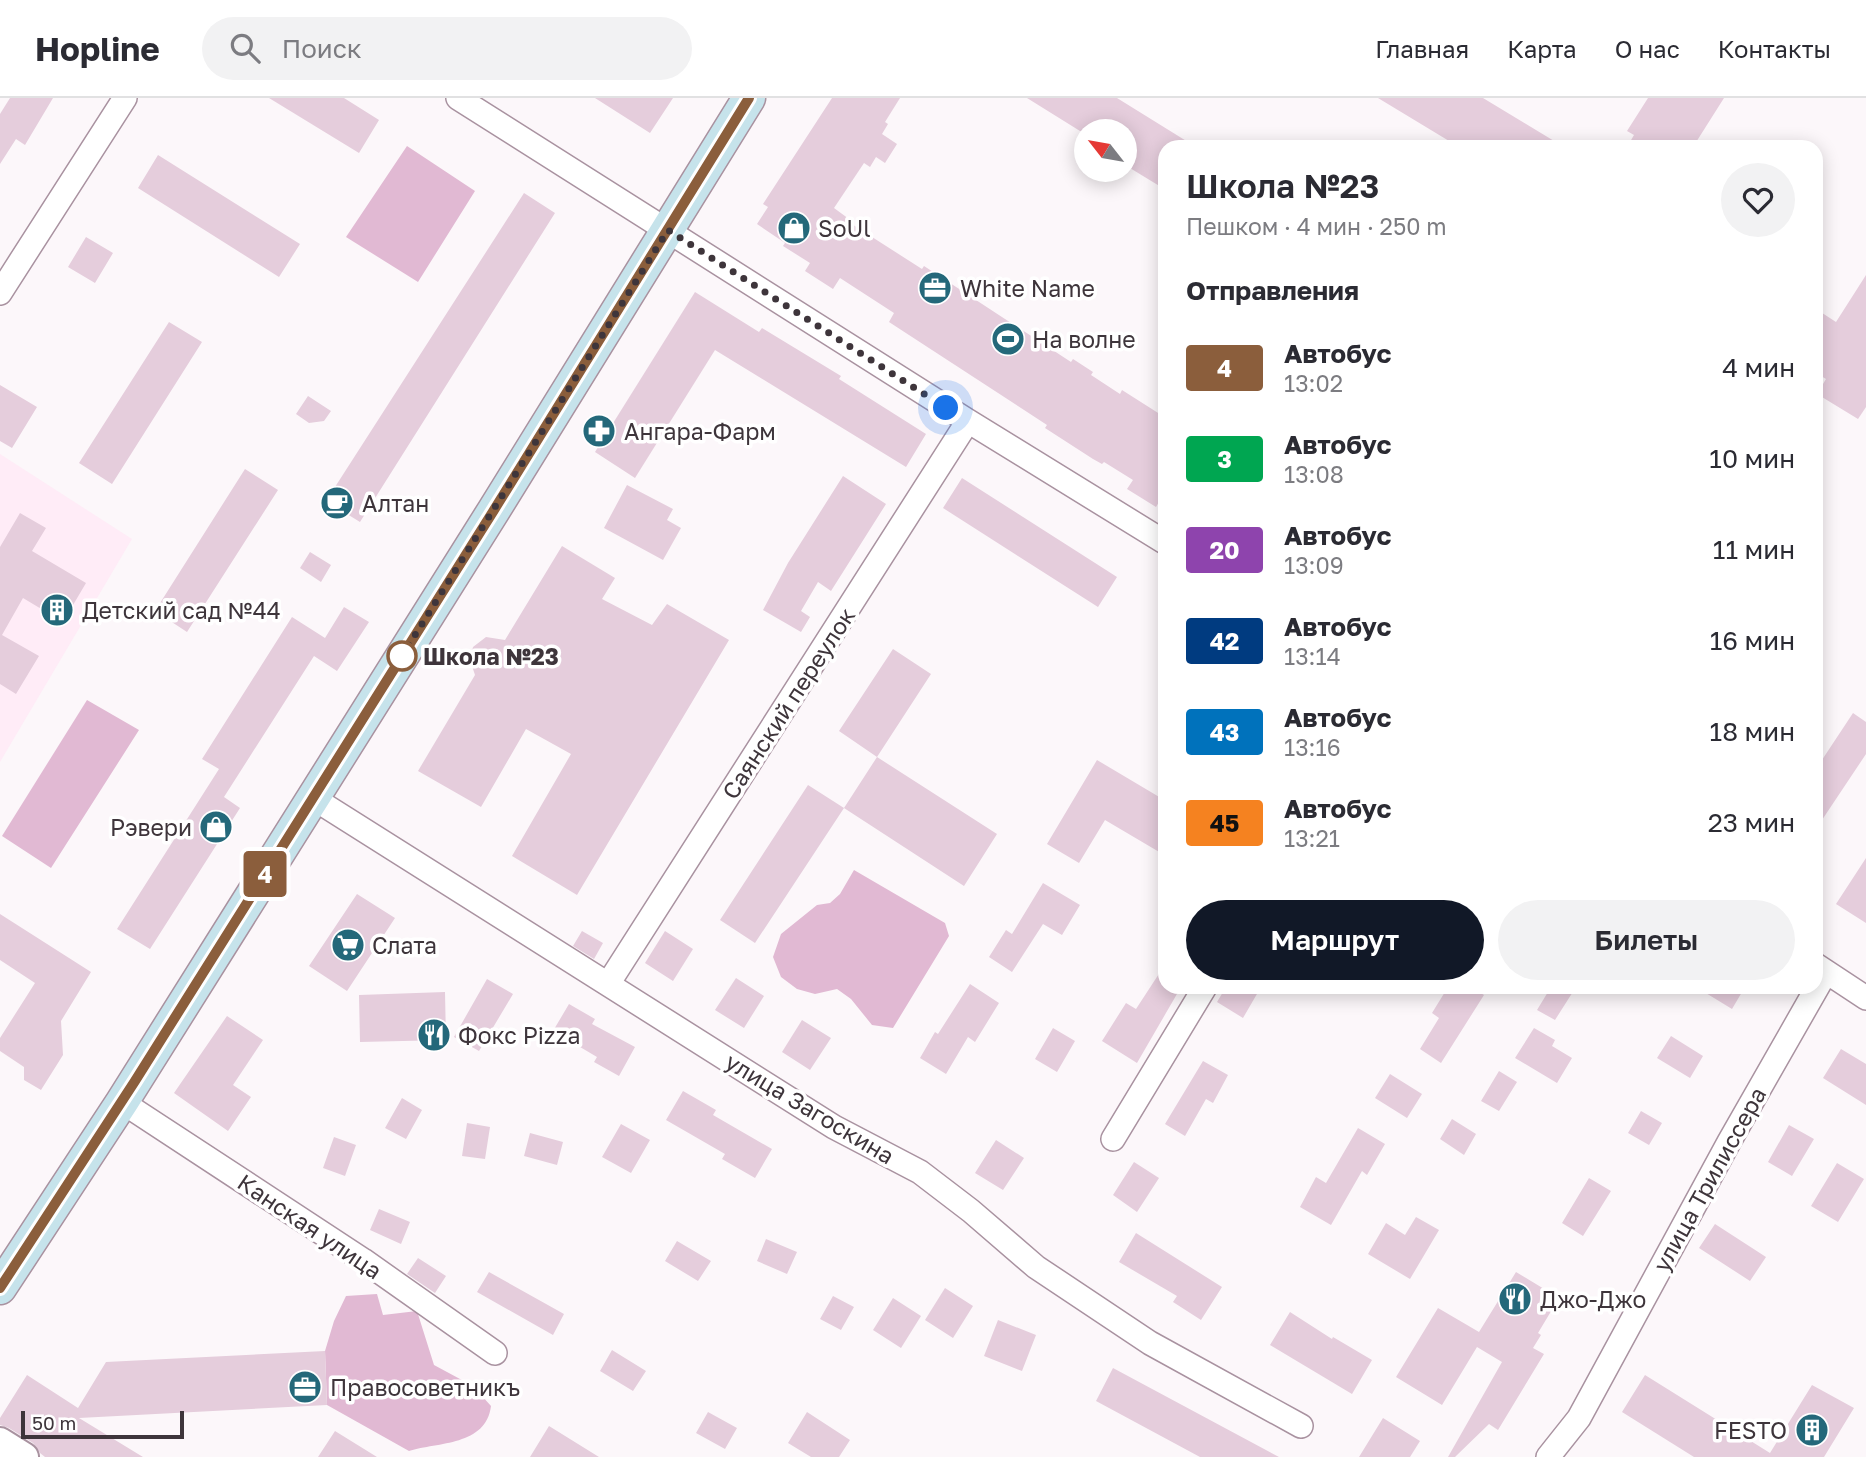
<!DOCTYPE html>
<html lang="ru">
<head>
<meta charset="utf-8">
<style>
  :root { --surface:#fff; --page:#f2f2f3; --text:#2b2b33; --muted:#7c7c81; --line:#e1e1e2; --accent:#111827 }
  body { margin:0; font-family:"Golos Text",sans-serif; background:var(--page); color:var(--text); height:100vh; display:flex; flex-direction:column; font-size:26px; white-space:nowrap }
  * { box-sizing:border-box; margin:0 }
  p { font-size:23px; color:var(--muted) }
  .icon { flex:none; width:38px; height:38px; fill:none; stroke:currentColor; stroke-width:2; stroke-linecap:round; stroke-linejoin:round }
  .map { position:relative; flex:1; overflow:hidden }
  .drawer { position:absolute; left:1158px; top:42px; width:665px; height:854px; display:flex; flex-direction:column; background:var(--surface); border-radius:21px; box-shadow:0 4px 18px #0003 }
  .drawer>* { flex:none }
  .badge { padding:0 14px; border-radius:5px; font-size:24px; line-height:46px }
  .needle { width:46px; rotate:301deg }
  .tools { position:absolute; left:1074px; top:21px; display:grid; gap:14px }
  .tools a { display:grid; place-items:center; width:63px; height:63px; border-radius:50%; background:var(--surface); box-shadow:0 4px 18px #0003; font-size:35px }
  .scale { position:absolute; left:21px; bottom:18px; width:163px; box-sizing:border-box; padding-left:7px; border:4px solid #3e353b; border-top:0; font-size:19px; line-height:24px; white-space:nowrap; color:#3e353b; -webkit-text-stroke:5px #fff; paint-order:stroke }
  .you { position:absolute; width:35px; height:35px; margin:-18px; border:5px solid #fff; border-radius:50%; background:#1a73e8; box-shadow:0 0 0 10px #1a73e833 }
  .map>.badge { position:absolute; translate:-50% -50%; box-shadow:0 0 0 4px #fff }
  h2 { padding:0 28px; font-size:26px; line-height:63px }
  .round { display:grid; place-items:center; flex:none; width:74px; height:74px; border-radius:37px; background:var(--page) }
  .headline { display:flex; align-items:center; justify-content:space-between; height:119px; padding:0 28px }
  h1 { font-size:33px; font-weight:600; line-height:52px }
  .action { display:flex; gap:14px; margin-top:auto; padding:14px 28px }
  .action a { flex:1; height:80px; border-radius:42px; background:var(--accent); color:#fff; font-size:28px; font-weight:600; line-height:80px; text-align:center }
  .action a+a { background:var(--page); color:var(--text) }
  ul { padding:0; list-style:none }
  li { display:flex; align-items:center; gap:21px; height:91px; padding:0 28px }
  li div { flex:1 }
  li b { display:block; font-size:26px }
  li em { font-style:normal }
  li .badge { min-width:77px; font-weight:700; text-align:center }
  header { display:flex; align-items:center; gap:42px; box-sizing:border-box; height:98px; padding:0 35px; background:var(--surface); border-bottom:2px solid var(--line) }
  header strong { font-size:33px }
  nav { display:flex; gap:38px; margin-inline-start:auto; font-size:24px }
  .search { width:490px; height:63px; background:var(--page); display:flex; align-items:center; gap:18px; box-sizing:border-box; padding:0 24px; border-radius:38px; color:var(--muted); font-size:26px }
  .map>svg:first-child { display:block }
</style>
</head>
<body>
<header>
<strong>Hopline</strong>
<div class="search"><svg class="icon" aria-label="search" viewBox="0 0 24 24"><circle cx="10" cy="10" r="6"/><path d="M15 15l6 6"/></svg>Поиск</div>
<nav><a>Главная</a><a>Карта</a><a>О нас</a><a>Контакты</a></nav>
</header>
<div class="map">
<svg width="1866" height="1359" viewBox="0 0 1866 1359">
  <rect width="100%" height="100%" fill="#fcf7fa"/>
  <path fill="#ffecf7" d="M0 356 132 441 0 664Z"/>
  <path fill="#e1b9d3" d="M407 48 475 93 418 184 346 139Z
    M87 602 139 632 51 770 2 738Z
    M854 772 945 825 949 838 893 930 872 927 851 901 837 891 815 896 797 891 781 879 773 859 781 836 817 807 830 805 840 796Z
    M377 1196 383 1217 417 1213 434 1267 473 1288 491 1308C486 1348 438 1344 409 1353L327 1307 325 1253 334 1223 346 1198Z"/>
  <path fill="#e5cddc" d="M10 0H53L25 47 16 41 0 66V16Z
    M269 0H344L379 22 359 55Z
    M595 0H673L650 35Z
    M832 0H900L885 24 888 26 882 36 897 46 885 65 876 59 870 69 864 65 834 110 849 121 847 123 922 171 924 168 1071 264 1073 261 1093 274 1091 277 1120 296 1122 292 1166 320V392L1156 409 1127 391 1133 382 1104 364 1102 366 1093 361 1045 330 1047 327 889 224 894 215 840 180 833 191 805 173 810 165 783 148 785 145 757 126 768 109 763 106Z
    M1027 0H1117L1196 49H1166V92L1125 67V33H1080Z
    M1378 0H1483L1564 49H1459Z
    M1648 0H1724L1693 49H1627L1634 37 1627 33Z
    M158 57 300 146 279 179 138 90Z
    M524 95 555 115 360 424 326 403Z
    M86 139 113 155 95 185 68 169Z
    M1866 177V309L1858 321 1817 296 1826 281 1816 275V211L1836 224Z
    M695 194 759 234 762 230 841 278 839 281 926 336 906 369 715 252 635 380 595 354Z
    M169 224 202 244 112 386 79 365Z
    M0 287 37 309 12 350 0 343Z
    M308 298 331 313 324 323 309 325 296 316Z
    M245 371 278 392 187 534 155 513Z
    M843 378 886 406 831 493 818 484 801 513 810 519 801 534 763 512 788 465Z
    M962 380 1117 479 1098 509 943 410Z
    M627 387 673 411 667 422 681 430 663 462 604 430Z
    M20 415 46 430 32 453 86 485 63 524 23 500 2 537 39 558 16 596 0 586V449Z
    M562 448 615 480 602 501 652 527 667 506 729 542 577 797 512 758 571 656 526 631 481 709 418 673 475 577 470 562 473 549 486 539 505 542Z
    M310 454 331 467 321 484 300 470Z
    M344 509 369 524 337 573 314 558 224 699 240 710 150 851 117 831 219 671 202 661 292 519 325 540Z
    M893 551 931 576 877 659 839 633Z
    M1853 615 1866 624V656L1816 731V671Z
    M877 659 997 736 964 788 844 710Z
    M1097 662 1166 703V758L1105 722 1079 765 1047 746Z
    M808 687 844 710 755 845 720 822Z
    M1866 760V825L1836 806Z
    M1043 785 1080 807 1062 837 1043 826 1012 874 989 859 1006 832 1012 836Z
    M357 796 395 820 347 893 309 868Z
    M0 816 91 874 61 923 63 957 41 992 24 982V969L0 953V940L35 885 0 862Z
    M582 833 603 845 594 861 573 848Z
    M665 833 693 851 673 883 645 865Z
    M1166 865V889H1181L1137 965 1102 943 1126 905 1136 911Z
    M736 880 764 898 744 930 715 912Z
    M487 881 513 896 479 953 454 939Z
    M970 886 999 905 975 944 968 939 946 976 920 960 935 934 938 936Z
    M1226 889H1261L1243 920 1217 904Z
    M1448 889H1471L1484 897 1441 965 1420 951 1439 920 1432 915Z
    M1551 889H1576L1555 922 1537 912Z
    M1696 889H1745L1732 911Z
    M445 894 446 942 360 944 359 897Z
    M569 906 595 921 592 926 635 949 619 978 594 964 597 959 553 933Z
    M227 918 263 942 233 987 251 999 228 1033 174 995Z
    M802 922 831 940 810 972 782 954Z
    M1053 930 1075 943 1057 974 1035 961Z
    M1534 930 1555 942 1552 948 1572 960 1557 985 1515 960Z
    M1671 938 1703 958 1690 980 1657 960Z
    M1841 951 1866 966V1007L1823 980Z
    M1203 963 1228 977 1213 1005 1206 1001 1185 1038 1165 1026Z
    M1499 973 1517 984 1499 1013 1481 1003Z
    M1390 976 1422 996 1407 1020 1375 1000Z
    M683 993 716 1012 713 1017 772 1051 755 1080 722 1061 725 1056 666 1022Z
    M402 1000 422 1012 406 1041 385 1030Z
    M1641 1013 1662 1025 1649 1047 1628 1035Z
    M1452 1021 1476 1036 1464 1057 1440 1041Z
    M467 1025 490 1029 485 1061 462 1058Z
    M621 1026 650 1042 631 1075 602 1059Z
    M1789 1027 1814 1041 1792 1078 1768 1064Z
    M1358 1030 1385 1046 1367 1077 1362 1073 1331 1127 1300 1109 1316 1079 1326 1085Z
    M530 1035 563 1044 557 1067 524 1058Z
    M334 1039 356 1047 345 1078 323 1070Z
    M996 1042 1024 1060 1003 1092 975 1075Z
    M1134 1064 1159 1080 1137 1114 1113 1097Z
    M1837 1065 1864 1081 1838 1124 1811 1108Z
    M1589 1080 1611 1093 1583 1138 1562 1125Z
    M379 1111 410 1124 401 1146 370 1132Z
    M1416 1119 1439 1132 1410 1181 1368 1156 1386 1125 1405 1137Z
    M1715 1126 1766 1159 1750 1183 1699 1150Z
    M1136 1135 1222 1189 1201 1222 1173 1204 1177 1198 1119 1164Z
    M766 1141 797 1154 787 1176 757 1163Z
    M677 1143 711 1163 698 1183 665 1163Z
    M418 1160 446 1178 435 1195 407 1176Z
    M489 1174 564 1216 553 1237 477 1194Z
    M1516 1174 1559 1200 1538 1235 1541 1237 1533 1250 1544 1256 1498 1332 1489 1326 1455 1359H1448L1502 1264 1477 1249 1442 1307 1396 1279 1438 1210 1479 1234Z
    M945 1190 973 1208 953 1240 925 1222Z
    M833 1198 854 1209 841 1232 820 1221Z
    M893 1200 921 1218 901 1250 873 1232Z
    M1290 1214 1332 1241 1333 1239 1372 1262 1352 1296 1270 1247Z
    M998 1222 1036 1237 1022 1273 984 1258Z
    M612 1252 646 1273 633 1293 600 1273Z
    M325 1253 327 1307 79 1320 143 1359H45L40 1355 33 1345 9 1330 0 1327V1320L27 1277 78 1310 106 1264Z
    M1113 1270 1279 1359H1200L1096 1303Z
    M1645 1277 1770 1355 1812 1287 1854 1310 1824 1359H1694L1622 1314Z
    M708 1314 737 1330 725 1351 696 1335Z
    M807 1314 850 1342 839 1359H811L788 1345Z
    M1383 1320 1420 1343 1410 1359H1359Z
    M549 1328 599 1359H530Z
    M335 1333 377 1359H318Z"/>
  <g fill="none" stroke-linecap="round" stroke-linejoin="round">
    <defs>
      <path id="minor" d="M458 0 968 323 1166 445
        M0 195 125 0
        M313 700 834 1029 920 1074 971 1113 1036 1169 1150 1245 1301 1328
        M1816 867 1866 900
        M608 886 968 323
        M122 1004 363 1162 495 1255
        M1113 1041 1205 889
        M1548 1359 1579 1320 1729 1044 1826 874"/>
      <path id="tertiary" d="M0 1344 24 1359"/>
      <path id="secondary" d="M0 1190 122 1004 494 412 749 0"/>
    </defs>
    <use href="#minor" stroke="#a992a0" stroke-width="26"/>
    <use href="#tertiary" stroke="#a992a0" stroke-width="32"/>
    <use href="#secondary" stroke="#a992a0" stroke-width="35"/>
    <use href="#minor" stroke="#fff" stroke-width="23"/>
    <use href="#tertiary" stroke="#fff" stroke-width="28"/>
    <use href="#secondary" stroke="#c6e3eb" stroke-width="32"/>
  </g>
  <g fill="none" stroke-linecap="round" stroke-linejoin="round">
    <defs>
      <path id="line" d="M0 1190 135 983 494 412 749 0"/>
    </defs>
    <use href="#line" stroke="#fff" stroke-width="16"/>
    <use href="#line" stroke="#8b5e3c" stroke-width="10"/>
    <path stroke="#3e353b" stroke-width="7" stroke-dasharray="0 12.6" d="M402 558 668 132 946 310"/>
  </g>
  <defs>
    <symbol id="shop-disc" viewBox="-11 -11 22 22"><circle r="9.5" fill="#24687a" stroke="#fff"/><path d="M-5-2.5h2.3a2.7 3.5 0 0 1 5.4 0H5L5.5 6h-11ZM-1.5-2.5h3a1.5 2.3 0 0 0-3 0Z" fill="#fff"/></symbol>
    <symbol id="office-disc" viewBox="-11 -11 22 22"><circle r="9.5" fill="#24687a" stroke="#fff"/><path d="M-6-3h4V-5.5h4V-3h4V5H-6ZM-1-4.5V-3h2v-1.5ZM-6 0V1H6V0Z" fill="#fff"/></symbol>
    <symbol id="stadium-disc" viewBox="-11 -11 22 22"><circle r="9.5" fill="#24687a" stroke="#fff"/><path d="M0-5a6.5 5 0 1 0 0 10a6.5 5 0 1 0 0-10ZM-3.5-1.8h7v3.6h-7Z" fill="#fff"/></symbol>
    <symbol id="pharmacy-disc" viewBox="-11 -11 22 22"><circle r="9.5" fill="#24687a" stroke="#fff"/><path d="M-2-6h4v4h4v4h-4v4h-4v-4h-4v-4h4Z" fill="#fff"/></symbol>
    <symbol id="cafe-disc" viewBox="-11 -11 22 22"><circle r="9.5" fill="#24687a" stroke="#fff"/><path d="M-5.5-4.5H6V0H3Q3 3.5 0 3.5H-2.5Q-5.5 3.5-5.5 0ZM3-3.2v2h1.7v-2ZM-6 4.5H4V6H-6Z" fill="#fff"/></symbol>
    <symbol id="building-disc" viewBox="-11 -11 22 22"><circle r="9.5" fill="#24687a" stroke="#fff"/><path d="M-4-6H4V6H1V3H-1V6H-4ZM-2.5-4.3h1.7v1.8h-1.7ZM.8-4.3h1.7v1.8H.8ZM-2.5-1h1.7V.8h-1.7ZM.8-1h1.7V.8H.8Z" fill="#fff"/></symbol>
    <symbol id="supermarket-disc" viewBox="-11 -11 22 22"><circle r="9.5" fill="#24687a" stroke="#fff"/><path d="M-6-5.5h2.5l.6 2H6L4.5 2H-2.5L-4.4-4H-6ZM-1.5 3.2a1.3 1.3 0 1 0 .1 0ZM3 3.2a1.3 1.3 0 1 0 .1 0Z" fill="#fff"/></symbol>
    <symbol id="restaurant-disc" viewBox="-11 -11 22 22"><circle r="9.5" fill="#24687a" stroke="#fff"/><path d="M-5-6h1v4h1v-4h1v4h1v-4h1v5L-1.5 .5V6h-2V.5L-5-1ZM5-6V6H3V1.5H1.5Q1.5-4 5-6Z" fill="#fff"/></symbol>
  </defs>
  <g fill-rule="evenodd">
    <use href="#shop-disc" x="775" y="111" width="38" height="38"/>
    <use href="#office-disc" x="916" y="171" width="38" height="38"/>
    <use href="#stadium-disc" x="989" y="222" width="38" height="38"/>
    <use href="#pharmacy-disc" x="580" y="314" width="38" height="38"/>
    <use href="#cafe-disc" x="318" y="386" width="38" height="38"/>
    <use href="#building-disc" x="38" y="493" width="38" height="38"/>
    <use href="#shop-disc" x="197" y="710" width="38" height="38"/>
    <use href="#supermarket-disc" x="329" y="828" width="38" height="38"/>
    <use href="#restaurant-disc" x="415" y="918" width="38" height="38"/>
    <use href="#restaurant-disc" x="1496" y="1182" width="38" height="38"/>
    <use href="#office-disc" x="286" y="1270" width="38" height="38"/>
    <use href="#building-disc" x="1793" y="1313" width="38" height="38"/>
  </g>
  <circle fill="#fff" stroke="#8b5e3c" stroke-width="3.5" cx="402" cy="558" r="14"/>
  <g text-anchor="middle" dominant-baseline="central" stroke-width="7" stroke-linejoin="round" paint-order="stroke">
    <g font-size="23" fill="#3e353b" stroke="#fff" text-anchor="start">
      <text x="818" y="130">SoUl</text>
      <text x="960" y="190">White Name</text>
      <text x="1032" y="241">На волне</text>
      <text x="624" y="333">Ангара-Фарм</text>
      <text x="362" y="405">Алтан</text>
      <text x="82" y="512">Детский сад №44</text>
      <text x="192" y="729" text-anchor="end">Рэвери</text>
      <text x="372" y="847">Слата</text>
      <text x="458" y="937">Фокс Pizza</text>
      <text x="1540" y="1201">Джо-Джо</text>
      <text x="330" y="1289">Правосоветникъ</text>
      <text x="1787" y="1332" text-anchor="end">FESTO</text>
    </g>
    <g font-size="23" font-weight="bold" fill="#3e353b" stroke="#fff" text-anchor="start">
      <text x="423" y="558">Школа №23</text>
    </g>
    <g font-size="23" fill="#3e353b" stroke="#fff">
      <text transform="translate(788 605) rotate(-57)">Саянский переулок</text>
      <text transform="translate(810 1010) rotate(31)">улица Загоскина</text>
      <text transform="translate(1709 1081) rotate(-61)">улица Трилиссера</text>
      <text transform="translate(310 1128) rotate(34)">Канская улица</text>
    </g>
  </g>
</svg>
<div class="tools">
<a><svg class="needle" viewBox="-14 -14 28 28"><path d="M0-13l5 13h-10z" fill="#e53935"/><path d="M0 13l5-13h-10z" fill="#7c7c81"/></svg></a>
</div>
<div class="scale">50 m</div>
<div class="you" style="left:946px;top:310px"></div>
<b class="badge" style="left:265px;top:776px;background:#8b5e3c;color:#fff">4</b>
<section class="drawer">
<div class="headline"><div><h1>Школа №23</h1><p>Пешком · 4 мин · 250 m</p></div><a class="round"><svg class="icon" aria-label="heart" viewBox="0 0 24 24"><path d="M12 20l-8-8c-3-5 5-10 8-4 3-6 11-1 8 4z"/></svg></a></div>
<h2>Отправления</h2>
<ul>
<li><span class="badge" style="background:#8b5e3c;color:#fff">4</span><div><b>Автобус</b><p>13:02</p></div><em>4 мин</em></li>
<li><span class="badge" style="background:#00a651;color:#fff">3</span><div><b>Автобус</b><p>13:08</p></div><em>10 мин</em></li>
<li><span class="badge" style="background:#8e44ad;color:#fff">20</span><div><b>Автобус</b><p>13:09</p></div><em>11 мин</em></li>
<li><span class="badge" style="background:#003b80;color:#fff">42</span><div><b>Автобус</b><p>13:14</p></div><em>16 мин</em></li>
<li><span class="badge" style="background:#0072bc;color:#fff">43</span><div><b>Автобус</b><p>13:16</p></div><em>18 мин</em></li>
<li><span class="badge" style="background:#f58220;color:#111">45</span><div><b>Автобус</b><p>13:21</p></div><em>23 мин</em></li>
</ul>
<div class="action"><a>Маршрут</a><a>Билеты</a></div>
</section>
</div>
</body>
</html>
